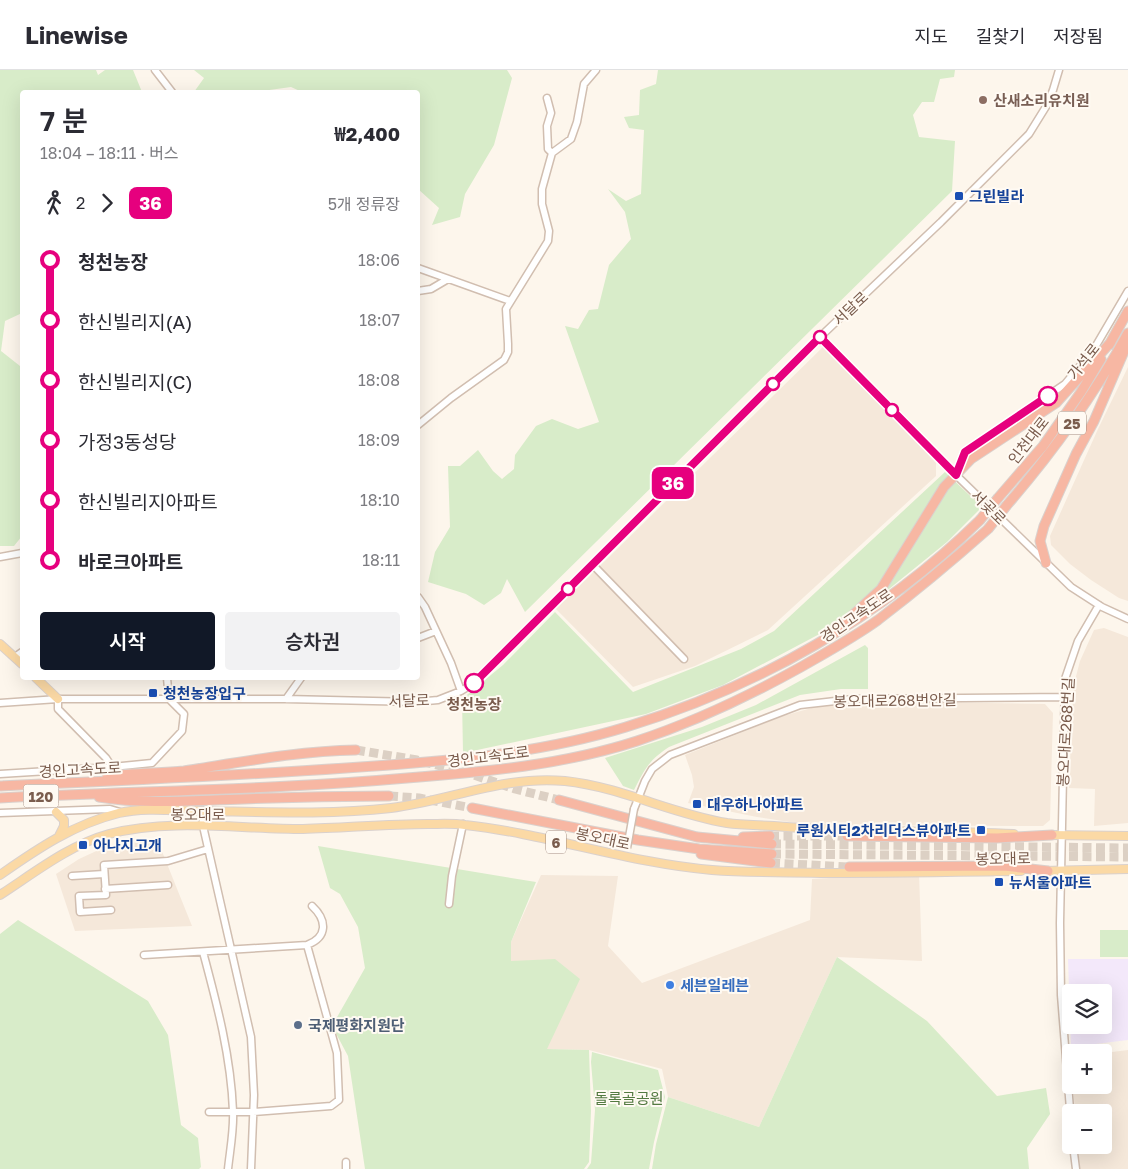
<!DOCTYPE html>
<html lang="ko">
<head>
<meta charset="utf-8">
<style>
  :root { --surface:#fff; --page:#f2f2f3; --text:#2b2b33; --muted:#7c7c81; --line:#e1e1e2; --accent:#111827 }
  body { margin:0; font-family:"Golos Text","Noto Sans KR",sans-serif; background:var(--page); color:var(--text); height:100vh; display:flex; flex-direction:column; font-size:19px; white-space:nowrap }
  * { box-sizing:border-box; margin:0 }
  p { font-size:16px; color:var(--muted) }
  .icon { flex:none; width:28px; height:28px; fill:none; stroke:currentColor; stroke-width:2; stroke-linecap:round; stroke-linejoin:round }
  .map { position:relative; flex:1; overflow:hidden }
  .details { position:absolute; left:20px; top:20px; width:400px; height:590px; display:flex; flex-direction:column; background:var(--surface); border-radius:5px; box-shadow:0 5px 20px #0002 }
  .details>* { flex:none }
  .badge { padding:0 10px; border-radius:8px; font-size:18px; line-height:32px }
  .tools { position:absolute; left:1062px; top:914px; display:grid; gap:10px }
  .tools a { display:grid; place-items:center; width:50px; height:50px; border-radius:5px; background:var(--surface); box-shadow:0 5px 20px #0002; font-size:25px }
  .map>.badge { position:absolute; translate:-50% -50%; box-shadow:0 0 0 2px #fff }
  .legs { display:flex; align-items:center; gap:8px; height:55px; padding:0 20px; font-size:16px }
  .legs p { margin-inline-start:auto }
  .overview { display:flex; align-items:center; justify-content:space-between; height:85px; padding:0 20px }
  h1 { font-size:28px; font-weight:600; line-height:38px }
  .button { display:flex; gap:10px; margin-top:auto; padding:10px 20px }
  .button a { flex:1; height:58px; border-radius:5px; background:var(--accent); color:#fff; font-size:20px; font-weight:600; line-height:58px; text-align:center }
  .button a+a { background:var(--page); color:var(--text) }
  ul { padding:0 20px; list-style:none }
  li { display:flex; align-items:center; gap:18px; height:60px; font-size:19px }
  li i { display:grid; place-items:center; width:8px; height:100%; margin:0 6px; background:currentColor }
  li i::after { content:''; width:12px; height:12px; margin:-6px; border:4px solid; border-radius:50%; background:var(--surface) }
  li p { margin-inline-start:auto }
  li:first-child i { background:linear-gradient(#0000 50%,currentColor 0) }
  li:last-child i { background:linear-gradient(currentColor 50%,#0000 0) }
  header { display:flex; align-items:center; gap:30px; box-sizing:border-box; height:70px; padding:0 25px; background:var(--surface); border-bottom:1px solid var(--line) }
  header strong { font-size:24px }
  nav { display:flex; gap:28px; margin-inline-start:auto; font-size:18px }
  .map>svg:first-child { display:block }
</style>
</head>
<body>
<header>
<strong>Linewise</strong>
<nav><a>지도</a><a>길찾기</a><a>저장됨</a></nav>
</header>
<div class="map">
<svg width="1128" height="1099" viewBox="0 0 1128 1099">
  <rect width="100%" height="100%" fill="#fdf6ec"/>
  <path fill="#f5e8da" d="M824 276 936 393V406L768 560 695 596 633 617 556 539Z
    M1128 297V531L1119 528 1091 510 1070 494 1051 475 1050 466 1098 359Z
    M1104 558 1128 567V753L1094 756 1095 719 1069 718 1072 643 1074 614 1080 591 1094 560Z
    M851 631 1045 634 1053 643 1050 750 1043 756 809 755 757 747 688 733 694 717 692 705 685 685 783 646 815 637Z
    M157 769 192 856 75 861 56 804 79 789 105 777Z
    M919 803 922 891 837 887 759 1057 668 1027 662 999 589 980 547 979 511 891V872L541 805 618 806 608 876 642 913 810 850 812 809Z
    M1128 980V1099H1080L1078 1075H1104V1042H1075L1073 1015H1104V983Z"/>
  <path fill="#f3e8fa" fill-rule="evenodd" d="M1068 889H1128V970L1071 977ZM1071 922H1104V955H1071Z"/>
  <path fill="#d8ecc9" d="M0 0H96L98 5 105 0H133L142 22H22V243L5 251 1 281 20 296 22 303V466L14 476H0Z
    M194 0H507L512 8 494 75 465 124 460 147 432 155 439 138 418 119V22H302L291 17 255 22H194L204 8Z
    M658 0H955L954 7 940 9 934 32H922L913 45 919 67 955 71 952 121 525 542 507 509 501 523 484 535 466 524 428 512 435 482 450 457 448 396H460L478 380 493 401 502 409 514 399 515 385 536 356 552 349 578 359 599 352 565 256 578 259 589 240 598 239 609 195 631 169 625 142 608 119 626 131 641 124 644 60 629 58 624 47 639 45 640 20 656 14Z
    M945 402 982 437 947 472 889 519 829 559 723 615 646 644 463 683 462 629 503 595 555 542 629 618 633 622 741 579 774 561Z
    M865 575 868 578V619H841L800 625 669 677C648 691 645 699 634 720L623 716 605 688 702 657 756 635Z
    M318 776 536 812 511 872V891L555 889 580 909 547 979 589 980 591 1041 589 1092 584 1099H365L348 986 332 956 365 898 358 857 340 824 330 818Z
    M18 850 148 931 168 965 181 1055 198 1068 201 1097 199 1099H0V864Z
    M1100 860H1128V887H1100Z
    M837 887 927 951 997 1026 1046 1018 1050 1044 1027 1078 1029 1099H652L656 1074 668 1027 759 1057Z
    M592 982 658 1000 665 1027 654 1072 649 1099H587L591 1093 595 1040 591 992Z"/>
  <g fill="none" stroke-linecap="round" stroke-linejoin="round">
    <path stroke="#dcd0c4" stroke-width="9" stroke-dasharray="9 4.5" stroke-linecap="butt" d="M356 680 417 690 468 703 515 719 559 730
      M389 726 419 728 472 738
      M770 766H847
      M772 774 1128 778
      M772 784 1128 787
      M771 793 849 797"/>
    <defs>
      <path id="minor" d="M155 0 172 22
        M547 28 551 43 547 56 548 79 552 83
        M418 198 510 231
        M418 221 431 219 448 209
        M820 267 956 405 1071 517 1102 537 1128 549
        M418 355 451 328 504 290 508 282V274L506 239 548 171 549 161 542 134V119L552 83 571 69 577 52 584 14 596 0
        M957 401 965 382 1065 314 1094 279 1128 221
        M0 487 22 483
        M592 494 684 589
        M418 527 425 537 451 593 461 621
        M418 568 436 561
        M15 587 22 582
        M286 629 301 608
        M0 633 58 629H286L416 632 438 630 461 621 471 615 820 267 941 152 1029 64 1047 35 1053 20 1059 0
        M112 697 152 693 182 661 184 644 169 629 167 608
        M0 704 112 697 106 688 58 639V629
        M634 739 645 711 652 699 670 685 800 635 853 629 1065 627
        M202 741 203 756 251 967 254 1025 251 1099
        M0 743 110 739 120 742
        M72 806 104 804
        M105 819 168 815
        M449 834 452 806 463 754
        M111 840 80 842 79 826 106 825 104 795 168 791 208 779
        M203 882C217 934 231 987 233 1041 234 1060 230 1080 228 1099
        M144 885 307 875C328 867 327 850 312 836
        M209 1042H253L331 1036 339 1030 337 983 307 875
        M1071 1052 1061 925 1060 853 1065 609 1078 571 1099 535
        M1073 1075 1076 1099
        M346 1092V1099"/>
      <path id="major" d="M0 574 22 594
        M36 608 58 629
        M56 742 64 750V756L59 766
        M1048 765 1128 766
        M1043 801 1128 799
        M0 805C37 779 74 754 119 743 146 737 176 741 203 741 264 742 329 745 391 738 449 731 505 705 565 711 621 717 672 744 727 753 742 755 758 755 774 756 854 763 933 760 1014 764
        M0 825C34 803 69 775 109 764 171 748 239 759 303 759 345 758 386 754 428 754 440 754 453 753 465 755 548 764 628 793 712 800 750 803 789 802 828 803 892 803 957 802 1021 801"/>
      <path id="highway" d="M1109 275 1128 241
        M998 428 1043 376 1081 322 1101 289
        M1007 435C1053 382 1094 325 1128 263
        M1046 493 1040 471 1044 456 1076 384 1094 351 1128 272
        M843 554 881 519 944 417 971 389 1056 333 1111 272
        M107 707C133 702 159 704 184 701 242 692 298 681 356 680
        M0 716C115 711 231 706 346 698 439 692 535 685 626 657 758 617 881 547 980 450
        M99 727C147 735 196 730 244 729 292 727 341 726 389 726
        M0 728C136 721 272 720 407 708 485 702 563 695 637 671 694 652 749 626 801 597 827 582 853 568 878 550 916 521 952 491 988 459
        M559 730 697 767 772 774
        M472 738 638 770 699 779 772 784
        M847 766 997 768 1052 765
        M743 767 770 766
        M701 784 771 793
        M849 797 1004 796 1048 801"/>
    </defs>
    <use href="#minor" stroke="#d1beb0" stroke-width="9"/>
    <use href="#major" stroke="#dad1cd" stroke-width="10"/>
    <use href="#highway" stroke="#dad1cd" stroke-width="11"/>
    <use href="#minor" stroke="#fff" stroke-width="6"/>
    <use href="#major" stroke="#fbd9a5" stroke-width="8"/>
    <use href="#highway" stroke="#f7b7a3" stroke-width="9"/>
    <defs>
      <path id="minor-bridge" d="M627 778 634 739"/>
      <path id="highway-bridge" d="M980 450 998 428
        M988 459 1007 435"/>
    </defs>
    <use href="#minor-bridge" stroke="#d1beb0" stroke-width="9" stroke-linecap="butt"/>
    <use href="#highway-bridge" stroke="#dad1cd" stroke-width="11" stroke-linecap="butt"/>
    <use href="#minor-bridge" stroke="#fff" stroke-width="6"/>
    <use href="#highway-bridge" stroke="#f7b7a3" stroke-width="9"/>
  </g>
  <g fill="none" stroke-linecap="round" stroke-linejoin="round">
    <defs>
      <path id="line-1" d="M474 613 820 267 956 405 965 382 1048 326"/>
    </defs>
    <use href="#line-1" stroke="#fff" stroke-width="11"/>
    <use href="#line-1" stroke="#e6007e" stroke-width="8"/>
  </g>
  <circle fill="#8d6e63" stroke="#fffaf3" stroke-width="2" cx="983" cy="30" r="5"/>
  <g fill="#1a4fb4" stroke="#fffaf3" stroke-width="2">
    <rect x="954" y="121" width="10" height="10" rx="2.5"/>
    <rect x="148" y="618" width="10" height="10" rx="2.5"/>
    <rect x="692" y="729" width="10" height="10" rx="2.5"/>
    <rect x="976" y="755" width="10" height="10" rx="2.5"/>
    <rect x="78" y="770" width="10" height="10" rx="2.5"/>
    <rect x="994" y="807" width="10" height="10" rx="2.5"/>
  </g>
  <g fill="#fff" stroke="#e6007e" stroke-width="2.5">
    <circle cx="820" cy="267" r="6"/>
    <circle cx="773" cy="314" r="6"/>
    <circle cx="1048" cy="326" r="9"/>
    <circle cx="892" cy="340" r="6"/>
    <circle cx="568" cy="519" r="6"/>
    <circle cx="474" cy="613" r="9"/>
  </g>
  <circle fill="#3f7fe0" stroke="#fffaf3" stroke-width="2" cx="670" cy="915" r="5"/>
  <circle fill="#5c6f8a" stroke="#fffaf3" stroke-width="2" cx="298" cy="955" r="5"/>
  <g text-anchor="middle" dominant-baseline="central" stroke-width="4" stroke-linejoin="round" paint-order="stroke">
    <g fill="#fffaf3" stroke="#a28b7f" stroke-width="1">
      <rect x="1058" y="341.5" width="28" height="23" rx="4"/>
      <rect x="23.5" y="714.5" width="35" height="23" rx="4"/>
      <rect x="546" y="760.5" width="20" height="23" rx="4"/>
    </g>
    <g font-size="14" font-weight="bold" fill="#7a5c4d">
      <text x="1072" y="353">25</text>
      <text x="41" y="726">120</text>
      <text x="556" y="772">6</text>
    </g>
    <g font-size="15" font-weight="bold" fill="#785e54" stroke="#fffaf3" text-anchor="start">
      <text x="993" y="30">산새소리유치원</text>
    </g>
    <g font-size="15" font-weight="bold" fill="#164399" stroke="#fffaf3" text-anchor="start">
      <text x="969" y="126">그린빌라</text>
      <text x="163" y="623">청천농장입구</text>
      <text x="707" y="734">대우하나아파트</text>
      <text x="971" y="760" text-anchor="end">루원시티2차리더스뷰아파트</text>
      <text x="93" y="775">아나지고개</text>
      <text x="1009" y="812">뉴서울아파트</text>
    </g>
    <g font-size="15" fill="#7a5c4d" stroke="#fffaf3">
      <text transform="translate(850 238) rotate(-43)">서달로</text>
      <text transform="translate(1083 291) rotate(-52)">가석로</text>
      <text transform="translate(1028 370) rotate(-52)">인천대로</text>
      <text transform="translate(989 437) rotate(45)">서곶로</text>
      <text transform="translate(856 545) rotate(-34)">경인고속도로</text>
      <text transform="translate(409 630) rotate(-2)">서달로</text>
      <text transform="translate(895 630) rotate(-1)">봉오대로268번안길</text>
      <text transform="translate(1065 662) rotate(-87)">봉오대로268번길</text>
      <text transform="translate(488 686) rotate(-7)">경인고속도로</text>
      <text transform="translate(80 699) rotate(-3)">경인고속도로</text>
      <text x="198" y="744">봉오대로</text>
      <text transform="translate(603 768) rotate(12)">봉오대로</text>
      <text transform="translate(1003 788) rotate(-1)">봉오대로</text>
    </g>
    <g font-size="15" font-weight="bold" fill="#7a5c4d" stroke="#fffaf3">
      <text x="474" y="634">청천농장</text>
    </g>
    <g font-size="15" font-weight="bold" fill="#366cbe" stroke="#fffaf3" text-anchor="start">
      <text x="680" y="915">세븐일레븐</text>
    </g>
    <g font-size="15" font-weight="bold" fill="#4e5e75" stroke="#fffaf3" text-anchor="start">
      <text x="308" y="955">국제평화지원단</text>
    </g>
    <g font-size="15" fill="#537a41" stroke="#fffaf3">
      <text x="629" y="1028">돌록골공원</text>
    </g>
  </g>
</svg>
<div class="tools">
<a><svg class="icon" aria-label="layers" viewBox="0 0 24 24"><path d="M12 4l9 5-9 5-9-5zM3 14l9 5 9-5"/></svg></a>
<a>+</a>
<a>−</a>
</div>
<b class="badge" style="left:673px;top:413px;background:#e6007e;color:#fff">36</b>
<section class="details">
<div class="overview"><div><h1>7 분</h1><p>18:04 – 18:11 · 버스</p></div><b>₩2,400</b></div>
<div class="legs"><svg class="icon" aria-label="walk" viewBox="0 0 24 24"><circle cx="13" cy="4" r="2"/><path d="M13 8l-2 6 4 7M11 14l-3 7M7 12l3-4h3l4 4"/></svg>2<svg class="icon" aria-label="forward" viewBox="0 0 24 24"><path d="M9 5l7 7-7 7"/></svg><b class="badge" style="background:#e6007e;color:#fff">36</b><p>5개 정류장</p></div>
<ul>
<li><i style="color:#e6007e"></i><b>청천농장</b><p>18:06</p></li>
<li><i style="color:#e6007e"></i><span>한신빌리지(A)</span><p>18:07</p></li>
<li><i style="color:#e6007e"></i><span>한신빌리지(C)</span><p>18:08</p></li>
<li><i style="color:#e6007e"></i><span>가정3동성당</span><p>18:09</p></li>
<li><i style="color:#e6007e"></i><span>한신빌리지아파트</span><p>18:10</p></li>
<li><i style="color:#e6007e"></i><b>바로크아파트</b><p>18:11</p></li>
</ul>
<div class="button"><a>시작</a><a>승차권</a></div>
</section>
</div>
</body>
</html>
